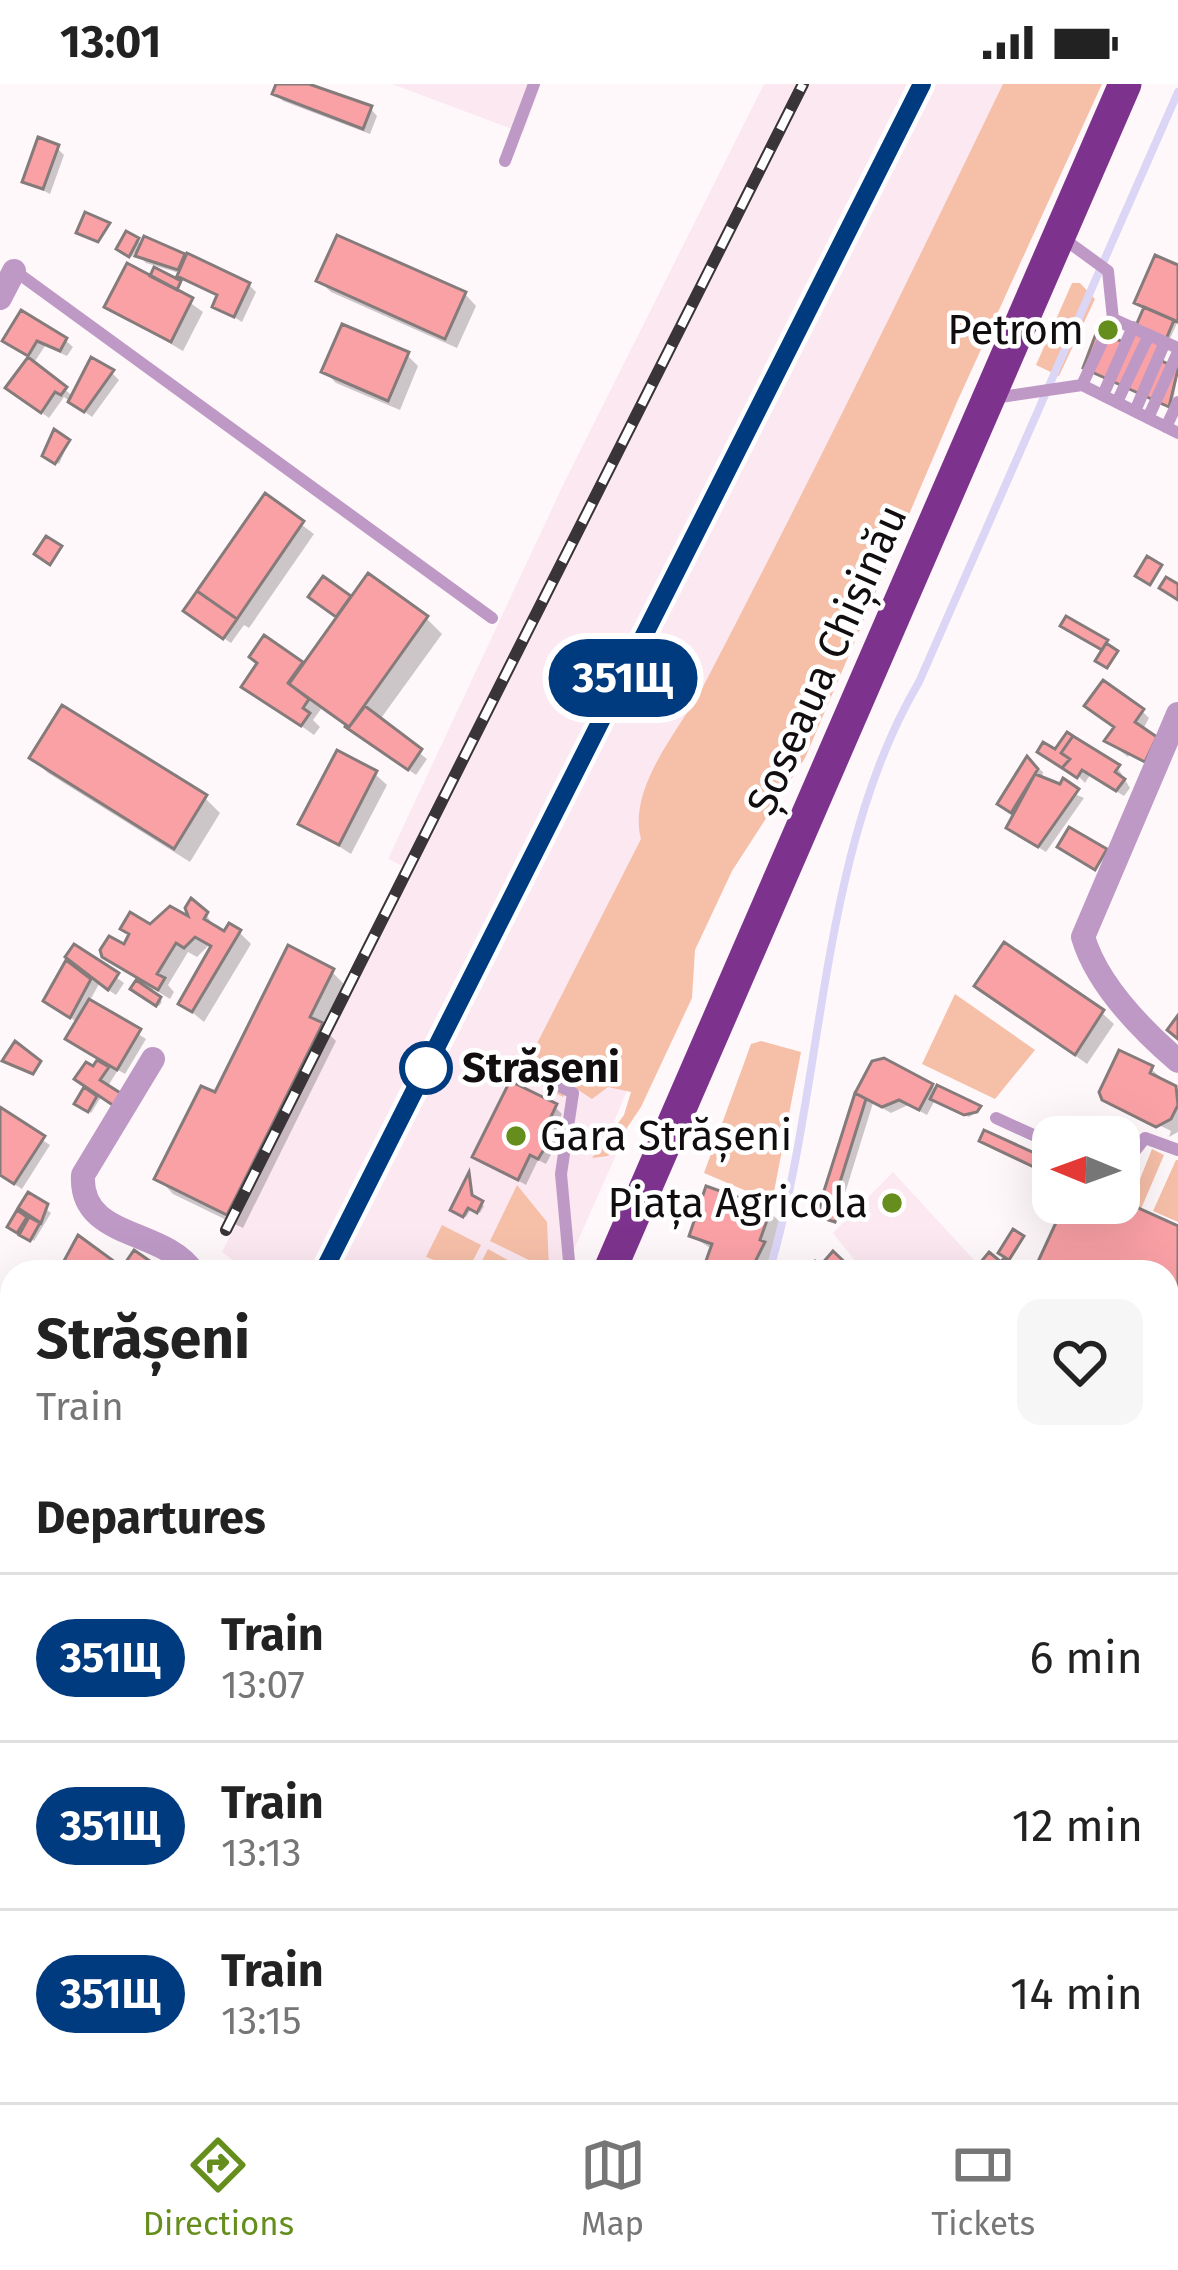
<!DOCTYPE html>
<html lang="en">
<head>
<meta charset="utf-8">
<style>
  :root { --surface:#fff; --page:#f6f6f6; --text:#222; --muted:#767676; --line:#e0e0e0; --accent:#658e1d }
  body { margin:0; font-family:"Fira Sans",sans-serif; background:var(--page); color:var(--text); height:100vh; display:flex; flex-direction:column; font-size:45px; white-space:nowrap }
  * { box-sizing:border-box; margin:0 }
  p { font-size:39px; color:var(--muted) }
  .icon { flex:none; width:66px; height:66px; fill:none; stroke:currentColor; stroke-width:2; stroke-linecap:round; stroke-linejoin:round }
  .map { position:relative; flex:1; overflow:hidden }
  .sheet { position:absolute; left:0px; top:1176px; width:1179px; height:843px; display:flex; flex-direction:column; background:var(--surface); border-radius:36px 36px 0 0; box-shadow:0 12px 48px #0002 }
  .sheet>* { flex:none }
  .badge { padding:0 24px; border-radius:39px; font-size:42px; line-height:78px }
  .needle { width:78px; rotate:271deg }
  .fabs { position:absolute; left:1032px; top:1032px; display:grid; gap:24px }
  .fabs a { display:grid; place-items:center; width:108px; height:108px; border-radius:24px; background:var(--surface); box-shadow:0 12px 48px #0002; font-size:60px }
  .map>.badge { position:absolute; translate:-50% -50%; box-shadow:0 0 0 6px #fff }
  h2 { padding:0 36px; font-size:45px; line-height:108px }
  .round { display:grid; place-items:center; flex:none; width:126px; height:126px; border-radius:24px; background:var(--page) }
  .head { display:flex; align-items:center; justify-content:space-between; height:204px; padding:0 36px }
  h1 { font-size:57px; font-weight:700; line-height:90px }
  ul { padding:0; list-style:none }
  li { display:flex; align-items:center; gap:36px; height:168px; padding:0 36px; border-top:3px solid var(--line) }
  li div { flex:1 }
  li b { display:block; font-size:45px }
  li em { font-style:normal }
  li .badge { min-width:132px; font-weight:700; text-align:center }
  .status { display:flex; justify-content:space-between; align-items:center; height:84px; padding:0 60px; background:var(--surface); direction:ltr }
  .status svg { height:33px; fill:currentColor }
  .tab-bar { display:flex; justify-content:space-around; align-items:center; height:168px; border-top:3px solid var(--line); background:var(--surface); font-size:33px; color:var(--muted) }
  .tab-bar a { display:grid; justify-items:center; gap:6px }
  .tab-bar .selected { color:var(--accent) }
  .map>svg:first-child { display:block }
</style>
</head>
<body>
<div class="status"><b>13:01</b><svg viewBox="0 0 49 12"><path d="M0 12V9h3v3zM5 12V6h3v6zM10 12V3h3v9zM15 12V0h3v12zM26 1h20v11H26zM47 4h2v5h-2z"/></svg></div>
<div class="map">
<svg width="1178" height="2018" viewBox="0 0 1178 2018">
  <rect width="100%" height="100%" fill="#fff8fb"/>
  <path fill="#fbe8f1" d="M392 0H541L523 49Z
    M764 0H1062L787 616 614 1038 628 1044 564 1188H248L222 1168 413 787 388 775 565 397Z
    M893 1088 985 1188H864L833 1149Z
    M12 1654V2007H170L164 2018H0V1680Z
    M1178 1903V2018H1111L1117 2007H1167V1922Z
    M774 2007H1034L1025 2018H793Z"/>
  <path fill="#f6bfa8" d="M1003 0H1102L957 318 805 674 732 787 695 866 692 914 641 1023 608 1072 592 1074 624 1031 631 1008 608 1003 592 1015 571 1001 563 1013 521 991 641 755C627 702 682 643 705 599 808 401 906 201 1003 0Z
    M1072 199H1080L1095 215 1059 292 1036 281Z
    M955 910 1035 966 995 1015 922 980Z
    M761 957 801 968 772 1118 704 1089 751 960Z
    M1152 1065 1164 1071 1141 1125 1130 1120Z
    M1176 1076H1178V1138L1153 1127Z
    M517 1101 547 1138 549 1186 490 1157Z
    M442 1141 481 1161 467 1188 426 1173Z
    M488 1165 529 1188H476Z
    M1167 1314 1178 1319V1419L1167 1412Z
    M1167 1435 1178 1442V1479L1168 1503Z
    M1178 1513V1663L1167 1684V1531Z"/>
  <path fill="#0003" d="M279 0H302L370 24 377 32 370 50 283 17 276 10Z
    M57 64 64 71 50 110 25 97Z
    M145 156 249 201 256 208 242 238 216 222 220 213 179 189 146 179 135 168 132 173 122 167 137 157 143 162Z
    M1178 184V237L1159 279 1178 288 1172 324 1089 286 1130 264Z
    M152 196 180 199 178 210 203 228 183 267 107 223Z
    M319 197 465 210 476 222 457 264 331 208Z
    M6 256H65L73 263 67 272 45 262 33 280 74 313 112 289 119 296 92 333 64 313 49 334 9 304 31 274Z
    M407 271 418 282 400 326 336 299 324 287Z
    M69 358 59 380 49 374Z
    M266 414 314 450 249 544 244 541 231 559 194 534Z
    M324 496 352 517 426 534 442 550 379 637 427 675 416 691 321 625 313 636 320 643 314 651 245 602 304 584 340 534 319 519Z
    M1142 627 1149 634 1128 673 1108 657Z
    M1056 669 1118 684 1130 704 1124 712 1090 691 1085 699Z
    M32 674 205 714 220 729 190 778 48 689Z
    M1028 676 1043 688 1042 696 1084 714 1046 768 1017 750V731L1008 726Z
    M375 690 387 701 351 770 302 739Z
    M206 830 215 845 225 851 239 848 251 860 204 938 182 920 213 865 208 862 197 873 188 868 168 901 174 908 170 915 152 904 162 918 159 922 134 905 139 896 105 871 125 864 150 844 193 840Z
    M75 864 124 899 116 911 99 900 89 918 146 955 125 990 118 986 91 1029 78 1020 101 976 69 954 78 939 47 917Z
    M332 888 347 903 326 947 336 957 243 1144 173 1110 158 1094Z
    M978 902 1102 929 1114 940 1087 980Z
    M1151 985 1178 1008V1048L1169 1053 1171 1047 1109 1016Z
    M931 1002 980 1026 969 1033 935 1016 927 1031 908 1021 891 1029 873 1019 842 1119 834 1117 826 1110 858 1010Z
    M555 1023 562 1030 554 1046 561 1052 546 1080 538 1076 526 1101 475 1073Z
    M0 1029 50 1061 22 1105 0 1091Z
    M982 1057 1039 1075 1050 1086 1053 1081V1094Z
    M470 1093 474 1115 484 1122 480 1129 471 1125 466 1133 453 1126Z
    M1119 1109 1143 1129 1178 1146V1241L1167 1236V1188H1039L1068 1119H1119Z
    M29 1112 51 1129 34 1157 13 1145 18 1130 33 1135 22 1124Z
    M769 1127 781 1139 766 1188H705L713 1166 692 1152Z
    M0 1246 12 1253V1271L0 1262Z
    M1167 1478 1178 1489 1167 1510Z
    M0 1498 11 1509 0 1530Z
    M12 1990V2007H54L53 2018H0Z
    M424 2007H450L446 2014 438 2010 433 2018H419Z
    M645 2007H685L707 2018H665L664 2009 660 2015Z
    M827 2007H898L895 2013 887 2008 882 2018H821Z
    M907 2007H999L990 2018H898Z"/>
  <g fill="none" stroke-linecap="round" stroke-linejoin="round">
    <path stroke="#dbd6f5" stroke-width="8" d="M769 1188C825 1000 818 768 919 598L1178 8"/>
  </g>
  <path fill="#faa1a6" stroke="#867b7b" stroke-width="3" d="M276 0H309L372 22 363 45 272 10Z
    M38 53 59 61 43 105 22 98Z
    M85 128 110 139 98 158 76 149Z
    M126 147 139 154 129 173 116 165Z
    M337 151 466 208 445 255 316 197Z
    M144 152 185 170 178 186 135 172Z
    M187 169 250 199 234 233 212 223 217 211 177 192Z
    M1155 171 1178 181V238L1134 219Z
    M127 179 193 214 171 258 104 223Z
    M154 183 181 197 177 206 150 192Z
    M1144 223 1174 236 1158 275 1178 285 1169 323 1083 284 1097 247 1128 260Z
    M21 226 67 254 60 267 37 257 28 272 2 257Z
    M342 240 409 268 388 317 321 288Z
    M28 273 67 303 61 311 55 308 41 329 5 304Z
    M91 273 114 286 84 328 68 318Z
    M54 345 70 356 55 380 42 372Z
    M265 409 304 437 237 535 197 507Z
    M46 452 62 462 50 481 34 470Z
    M1147 472 1162 481 1150 501 1135 492Z
    M368 489 428 532 349 643 289 600Z
    M323 492 351 512 336 533 308 513Z
    M1166 493 1178 500V516L1159 504Z
    M197 507 237 535 223 555 183 527Z
    M1066 532 1108 556 1102 566 1060 542Z
    M264 551 303 578 288 599 309 615 303 624 310 629 301 642 241 603 257 579 249 573Z
    M1106 559 1118 567 1107 584 1095 577Z
    M1103 596 1144 625 1135 638 1157 653 1145 678 1104 657 1114 643 1084 622Z
    M62 621 207 711 174 765 29 674Z
    M365 622 422 665 408 686 344 642 349 643Z
    M1067 648 1073 652 1061 669 1070 675 1062 684 1037 668 1043 658 1055 665Z
    M1073 652 1120 681 1115 688 1125 695 1116 707 1082 686 1077 694 1062 684 1070 675 1061 669Z
    M337 666 377 687 339 761 298 740Z
    M1027 672 1038 685 1011 729 997 720Z
    M1035 690 1060 700 1063 694 1079 705 1038 763 1006 744Z
    M1069 743 1107 765 1095 786 1057 763Z
    M191 814 208 828 204 835 224 847 229 839 241 846 192 928 178 920 211 862 195 853 184 864 176 859 157 890 165 894 158 906 102 873 100 866 109 852 124 860 129 850 120 845 130 828 150 840 170 822 188 832 185 824Z
    M1004 858 1104 926 1075 971 974 902Z
    M74 860 119 889 108 906 65 873Z
    M288 861 334 885 310 933 323 939 227 1131 154 1095 201 1002 215 1008Z
    M66 876 91 895 70 934 43 917Z
    M136 896 161 913 156 922 130 905Z
    M89 915 141 945 117 986 65 955Z
    M1178 931V955L1167 946Z
    M15 957 41 977 33 990 2 977Z
    M1119 966 1153 982 1150 989 1176 1002 1178 1021 1171 1035 1156 1043 1102 1016 1099 1008Z
    M884 974 933 1000 919 1026 899 1016 882 1023 855 1009 872 977Z
    M97 976 109 983 100 996 122 1010 114 1022 74 995 86 978 93 982Z
    M510 997 557 1020 548 1039 556 1043 546 1062 538 1075 530 1071 518 1096 472 1073Z
    M937 1001 981 1022 977 1028 964 1031 930 1015Z
    M84 1003 97 1012 88 1028 74 1020Z
    M855 1009 866 1015 835 1114 823 1110Z
    M0 1023 45 1052 14 1100 0 1091Z
    M984 1046 1041 1072 1036 1084 979 1057Z
    M469 1088 472 1111 483 1117 477 1129 468 1124 463 1133 450 1126Z
    M706 1102 771 1125 760 1156 765 1158 750 1188H702L712 1160 689 1152Z
    M1119 1106 1127 1109 1123 1117 1178 1142V1235L1167 1230V1188L1035 1184 1065 1119H1119Z
    M28 1108 48 1120 41 1139 18 1124Z
    M821 1119 839 1125 835 1138 816 1132Z
    M17 1126 27 1133 17 1149 7 1143Z
    M29 1133 40 1139 30 1157 19 1151Z
    M1013 1145 1024 1152 1009 1176 998 1169Z
    M78 1151 115 1178 108 1188H58Z
    M134 1166 160 1184 158 1188H119Z
    M833 1167 855 1188 807 1185 815 1177 820 1182Z
    M989 1168 1001 1178 1004 1174 1021 1187 991 1188 980 1179Z
    M1178 1257V1286L1167 1281Z
    M0 1274 12 1286V1315L0 1309Z
    M12 1983V2007H42L37 2018H0Z
    M1178 1998V2018H1162Z
    M420 2007H431L435 2009 430 2018H414Z
    M581 2007H641L651 2013 648 2018H596Z
    M669 2007H692L713 2018H661Z
    M824 2007H877L871 2018H817Z
    M903 2007H971L962 2018H894Z"/>
  <g fill="none" stroke-linecap="round" stroke-linejoin="round">
    <path stroke="#858082" stroke-width="4.5" stroke-dasharray="9 9" stroke-linecap="butt" d="M1167 1303 1178 1308
      M1167 1518 1178 1496
      M0 1704 12 1711"/>
    <path stroke="#be99c6" stroke-width="12" d="M505 77 534 0
      M1060 152 1108 187 1113 235 1178 264
      M15 187 492 534
      M1082 301 1113 235
      M1103 311 1133 243
      M994 314 1082 301 1178 349
      M1117 318 1149 251
      M1135 327 1165 258
      M1148 334 1178 268
      M1166 343 1178 318
      M536 990 573 1009 561 1090 570 1188
      M996 1034 1053 1060
      M1119 1087 1145 1054 1178 1066
      M1167 1427 1178 1434
      M289 2018 294 2007"/>
    <path stroke="#be99c6" stroke-width="24" d="M0 214 14 187
      M1178 630 1083 853C1097 900 1142 946 1178 977
      M153 975 83 1091C79 1156 165 1144 193 1188
      M0 1569 12 1575
      M559 2018 564 2007"/>
    <path stroke="#be99c6" stroke-width="30" d="M1167 1797 1178 1776
      M1037 2018 1044 2007"/>
    <path stroke="#9f69ab" stroke-width="33" d="M750 2007 768 2018"/>
    <path stroke="#7d338d" stroke-width="33" d="M609 1188 1125 0
      M201 2018 207 2007
      M227 2018 232 2007"/>
    <defs>
      <path id="rail" d="M226 1146 803 0
        M323 1188 922 0
        M0 1827 12 1803"/>
    </defs>
    <use href="#rail" stroke="#393437" stroke-width="12"/>
    <use href="#rail" stroke="#fff" stroke-width="8" stroke-dasharray="22" stroke-linecap="butt"/>
  </g>
  <g fill="none" stroke-linecap="round" stroke-linejoin="round">
    <defs>
      <path id="line" d="M323 1188 922 0"/>
    </defs>
    <use href="#line" stroke="#fff" stroke-width="27"/>
    <use href="#line" stroke="#003b80" stroke-width="18"/>
  </g>
  <g fill="#658e1d" stroke="#fff" stroke-width="4.5">
    <circle cx="1108" cy="246" r="12"/>
    <circle cx="516" cy="1052" r="12"/>
    <circle cx="892" cy="1119" r="12"/>
  </g>
  <circle fill="#fff" stroke="#003b80" stroke-width="6" cx="426" cy="984" r="24"/>
  <g text-anchor="middle" dominant-baseline="central" stroke-width="9" stroke-linejoin="round" paint-order="stroke">
    <g font-size="42" fill="#120e10" stroke="#fff" text-anchor="end">
      <text x="1084" y="246">Petrom</text>
      <text x="540" y="1052" text-anchor="start">Gara Strășeni</text>
      <text x="868" y="1119">Piața Agricola</text>
    </g>
    <g font-size="42" fill="#120e10" stroke="#fff">
      <text transform="translate(827 576) rotate(-66)">Șoseaua Chișinău</text>
    </g>
    <g font-size="42" font-weight="bold" fill="#120e10" stroke="#fff" text-anchor="start">
      <text x="462" y="984">Strășeni</text>
    </g>
  </g>
</svg>
<div class="fabs">
<a><svg class="needle" viewBox="-14 -14 28 28"><path d="M0-13l5 13h-10z" fill="#e53935"/><path d="M0 13l5-13h-10z" fill="#767676"/></svg></a>
</div>
<b class="badge" style="left:623px;top:594px;background:#003b80;color:#fff">351Щ</b>
<section class="sheet">
<div class="head"><div><h1>Strășeni</h1><p>Train</p></div><a class="round"><svg class="icon" aria-label="heart" viewBox="0 0 24 24"><path d="M12 20l-8-8c-3-5 5-10 8-4 3-6 11-1 8 4z"/></svg></a></div>
<h2>Departures</h2>
<ul>
<li><span class="badge" style="background:#003b80;color:#fff">351Щ</span><div><b>Train</b><p>13:07</p></div><em>6 min</em></li>
<li><span class="badge" style="background:#003b80;color:#fff">351Щ</span><div><b>Train</b><p>13:13</p></div><em>12 min</em></li>
<li><span class="badge" style="background:#003b80;color:#fff">351Щ</span><div><b>Train</b><p>13:15</p></div><em>14 min</em></li>
</ul>
</section>
</div>
<nav class="tab-bar">
<a class="selected"><svg class="icon" aria-label="directions" viewBox="0 0 24 24"><path d="M12 3l9 9-9 9-9-9zM9 14v-3h6M13 9l2 2-2 2"/></svg>Directions</a>
<a><svg class="icon" aria-label="map" viewBox="0 0 24 24"><path d="M3 6l6-2 6 2 6-2v14l-6 2-6-2-6 2zM9 4v14M15 6v14"/></svg>Map</a>
<a><svg class="icon" aria-label="tickets" viewBox="0 0 24 24"><path d="M3 7h18v10H3zM15 7v10"/></svg>Tickets</a>
</nav>
</body>
</html>
